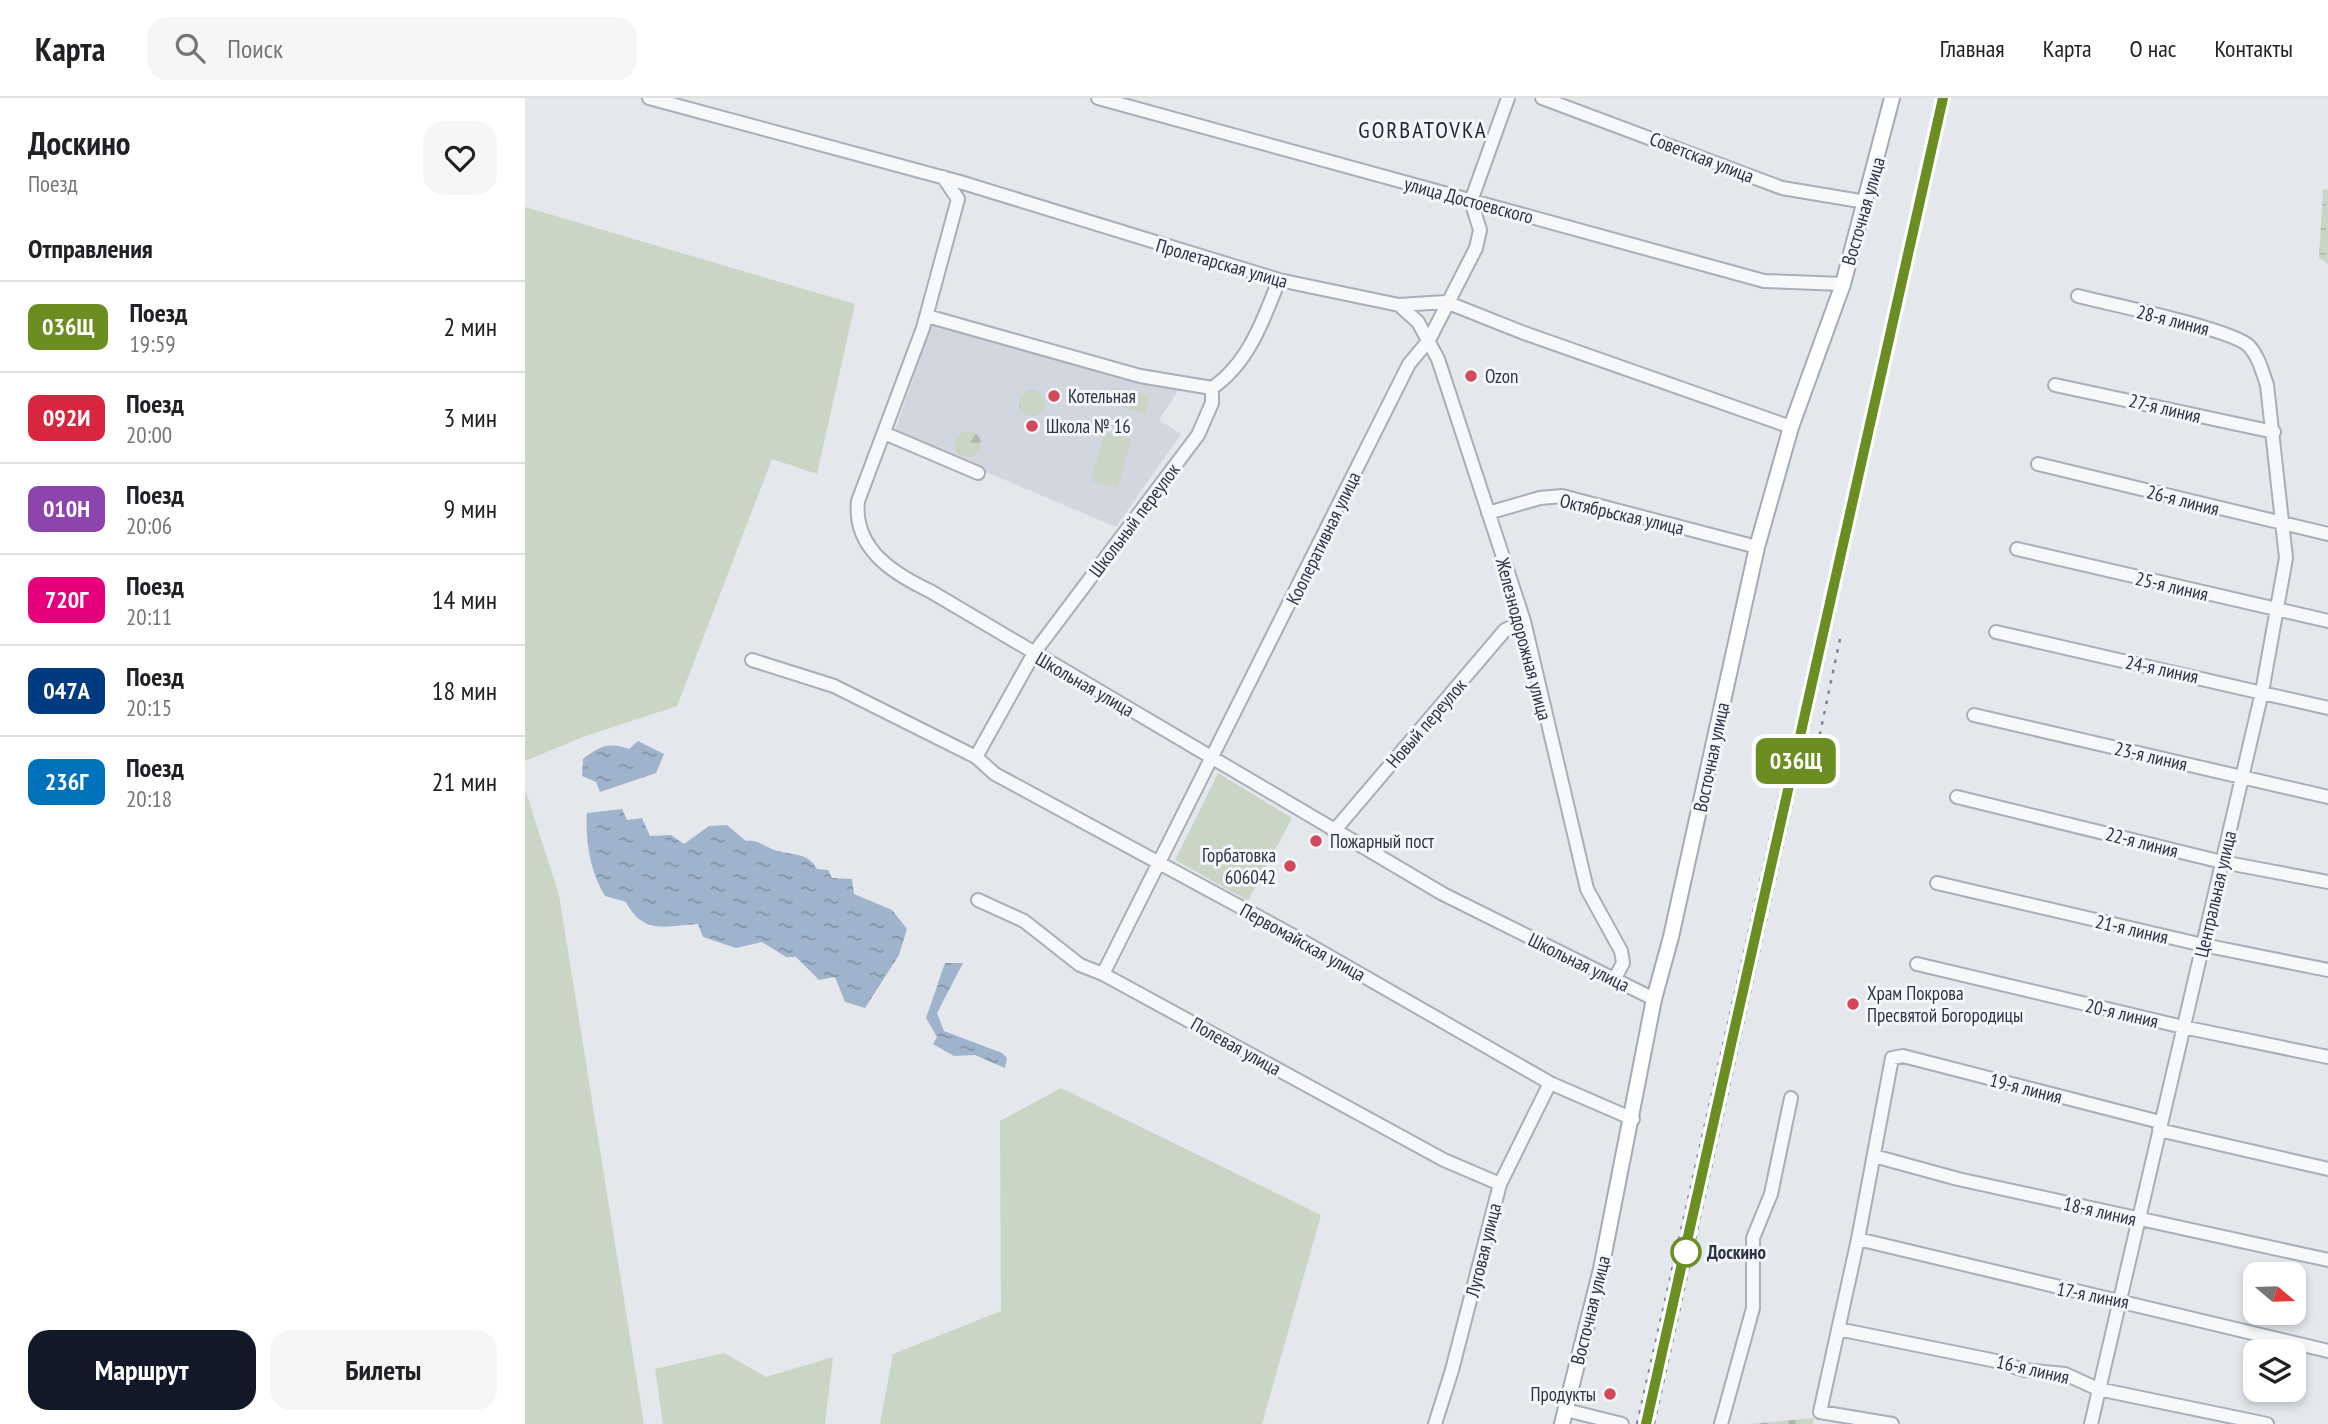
<!DOCTYPE html>
<html lang="ru">
<head>
<meta charset="utf-8">
<style>
  :root { --surface:#fff; --page:#f6f6f6; --text:#202124; --muted:#757577; --line:#e0e0e0; --accent:#111827 }
  body { margin:0; font-family:"PT Sans Narrow",sans-serif; background:var(--page); color:var(--text); height:100vh; display:flex; flex-direction:column; font-size:26px; white-space:nowrap }
  * { box-sizing:border-box; margin:0 }
  p { font-size:23px; color:var(--muted) }
  .icon { flex:none; width:38px; height:38px; fill:none; stroke:currentColor; stroke-width:2; stroke-linecap:round; stroke-linejoin:round }
  .map { position:relative; flex:1; overflow:hidden }
  .sheet { display:flex; flex-direction:column; background:var(--surface); width:525px }
  .sheet>* { flex:none }
  .badge { padding:0 14px; border-radius:10px; font-size:24px; line-height:46px }
  .needle { width:46px; rotate:109deg }
  .fabs { position:absolute; left:1718px; top:1164px; display:grid; gap:14px }
  .fabs a { display:grid; place-items:center; width:63px; height:63px; border-radius:14px; background:var(--surface); box-shadow:0 4px 10px #0003; font-size:35px }
  .map>.badge { position:absolute; translate:-50% -50%; box-shadow:0 0 0 4px #fff }
  h2 { padding:0 28px; font-size:26px; line-height:63px }
  .round { display:grid; place-items:center; flex:none; width:74px; height:74px; border-radius:21px; background:var(--page) }
  .overview { display:flex; align-items:center; justify-content:space-between; height:119px; padding:0 28px }
  h1 { font-size:33px; font-weight:800; line-height:52px }
  .action { display:flex; gap:14px; margin-top:auto; padding:14px 28px }
  .action a { flex:1; height:80px; border-radius:21px; background:var(--accent); color:#fff; font-size:28px; font-weight:800; line-height:80px; text-align:center }
  .action a+a { background:var(--page); color:var(--text) }
  ul { padding:0; list-style:none }
  li { display:flex; align-items:center; gap:21px; height:91px; padding:0 28px; border-top:2px solid var(--line) }
  li div { flex:1 }
  li b { display:block; font-size:26px }
  li em { font-style:normal }
  li .badge { min-width:77px; font-weight:700; text-align:center }
  header { display:flex; align-items:center; gap:42px; box-sizing:border-box; height:98px; padding:0 35px; background:var(--surface); border-bottom:2px solid var(--line) }
  header strong { font-size:33px }
  nav { display:flex; gap:38px; margin-inline-start:auto; font-size:24px }
  .search { width:490px; height:63px; background:var(--page); display:flex; align-items:center; gap:18px; box-sizing:border-box; padding:0 24px; border-radius:21px; color:var(--muted); font-size:26px }
  main { display:flex; flex:1; min-height:0 }
  .map>svg:first-child { display:block }
</style>
</head>
<body>
<header>
<strong>Карта</strong>
<div class="search"><svg class="icon" aria-label="search" viewBox="0 0 24 24"><circle cx="10" cy="10" r="6"/><path d="M15 15l6 6"/></svg>Поиск</div>
<nav><a>Главная</a><a>Карта</a><a>О нас</a><a>Контакты</a></nav>
</header>
<main>
<section class="sheet">
<div class="overview"><div><h1>Доскино</h1><p>Поезд</p></div><a class="round"><svg class="icon" aria-label="heart" viewBox="0 0 24 24"><path d="M12 20l-8-8c-3-5 5-10 8-4 3-6 11-1 8 4z"/></svg></a></div>
<h2>Отправления</h2>
<ul>
<li><span class="badge" style="background:#6b8e23;color:#fff">036Щ</span><div><b>Поезд</b><p>19:59</p></div><em>2 мин</em></li>
<li><span class="badge" style="background:#d7263d;color:#fff">092И</span><div><b>Поезд</b><p>20:00</p></div><em>3 мин</em></li>
<li><span class="badge" style="background:#8e44ad;color:#fff">010Н</span><div><b>Поезд</b><p>20:06</p></div><em>9 мин</em></li>
<li><span class="badge" style="background:#e6007e;color:#fff">720Г</span><div><b>Поезд</b><p>20:11</p></div><em>14 мин</em></li>
<li><span class="badge" style="background:#003b80;color:#fff">047А</span><div><b>Поезд</b><p>20:15</p></div><em>18 мин</em></li>
<li><span class="badge" style="background:#0072bc;color:#fff">236Г</span><div><b>Поезд</b><p>20:18</p></div><em>21 мин</em></li>
</ul>
<div class="action"><a>Маршрут</a><a>Билеты</a></div>
</section>
<div class="map">
<svg width="1803" height="1326" viewBox="0 0 1803 1326">
  <defs>
    <pattern id="forest-firs" width="22" height="20" patternUnits="userSpaceOnUse" patternTransform="scale(1.75)"><rect width="22" height="20" fill="#c9d6c5"/><path d="M5 1l3.5 6h-7zM16 11l3.5 6h-7z" fill="#adb8ab"/></pattern>
    <pattern id="wetland-marsh" width="20" height="14" patternUnits="userSpaceOnUse" patternTransform="scale(1.75)"><rect width="20" height="14" fill="#c9d6c5"/><path d="M1 5h8M5 5V1M11 12h8M15 12V8" fill="none" stroke="#adb8ab"/></pattern>
    <pattern id="cemetery-stones" width="16" height="16" patternUnits="userSpaceOnUse" patternTransform="scale(1.75)"><rect width="16" height="16" fill="#c9d6c5"/><path d="M2 7V4a2 2 0 0 1 4 0v3zM10 15v-3a2 2 0 0 1 4 0v3z" fill="#adb8ab"/></pattern>
    <pattern id="water-ripples" width="26" height="14" patternUnits="userSpaceOnUse" patternTransform="scale(1.75)"><rect width="26" height="14" fill="#9fb4cc"/><path d="M2 4q2-2 4 0t4 0M15 11q2-2 4 0t4 0" fill="none" stroke="#8293a7"/></pattern>
  </defs>
  <rect width="100%" height="100%" fill="#e4e7ec"/>
  <path fill="#d2d6de" d="M407 226 653 293 634 322 656 336 591 429 369 335Z"/>
  <path fill="#c9d6c5" d="M0 109 330 206 292 376 247 361 152 608 58 639 0 663Z
    M589 288 625 298 620 316 584 306Z
    M580 334 606 341 593 390 566 383Z
    M693 675 767 720 723 803 650 762Z
    M0 691 34 797 119 1326H0Z
    M536 990 796 1117 737 1326H355L368 1256 476 1213 475 1023Z
    M199 1255 241 1279 308 1259 300 1326H138L130 1271Z"/>
  <path fill="url(#forest-firs)" d="M494 305a13 13 0 1 1 26 0a13 13 0 1 1-26 0Z
    M430 346a13 13 0 1 1 26 0a13 13 0 1 1-26 0Z"/>
  <path fill="url(#wetland-marsh)" d="M1803 91V166L1794 160 1798 92Z"/>
  <path fill="url(#cemetery-stones)" d="M1289 1320 1288 1326H1224Z"/>
  <path fill="url(#water-ripples)" d="M113 643 139 656 131 675 75 694 71 684 57 678 58 661C75 648 83 644 104 651Z
    M97 711 102 722 117 720 125 738 146 737 159 746 184 728 202 727 221 743C235 741 240 750 253 753 267 757 284 755 292 771L303 772 307 780 327 781 329 796 367 812 382 831 374 857 340 910 320 904 310 879 294 882 271 859H261L237 844 211 850 178 839 173 826C140 828 118 837 101 804L80 798C65 774 60 742 62 715Z
    M420 865H438L412 915 419 933 477 955 482 960 480 970 450 957 429 958 408 946 412 939 401 920Z"/>
  <g fill="none" stroke-linecap="round" stroke-linejoin="round">
    <defs>
      <path id="minor" d="M124 0 435 84 754 182 874 207 921 204 999 235 1266 329
        M573 0 1239 183 1318 186
        M1017 0 1257 90 1341 104
        M418 79 433 101 398 230 333 403C328 450 367 475 405 493L918 796 1129 901
        M1553 198C1584 206 1707 231 1724 248 1734 259 1737 273 1742 287L1761 460 1737 594 1566 1326
        M874 207 893 224 913 261 999 523 1062 791 1096 853 1098 865 1089 882
        M402 218 615 278 687 290
        M1530 287 1749 334
        M359 335 453 375
        M1513 366 1803 436
        M963 415 1015 400 1037 398 1232 449
        M1492 451 1803 523
        M1471 534 1803 610
        M227 562 309 588 451 659 470 676 767 837 1025 985 1108 1021
        M1449 617 1803 699
        M451 659 509 555 673 337 687 305V290C723 266 739 221 754 182
        M1432 699 1697 764 1803 784
        M809 733 980 532 999 523
        M1412 785 1678 847 1803 872
        M453 802 499 823 555 867 578 876 919 1062 975 1086
        M1392 866 1658 929 1803 959
        M578 876 884 266 904 242 951 150 955 132 946 103 983 0
        M1634 1032 1803 1071
        M1349 1058 1433 1081 1803 1162
        M1333 1141 1803 1253
        M1313 1231 1471 1263 1499 1272 1540 1276 1573 1291 1742 1326
        M1041 1312 1097 1326
        M910 1326 927 1272 975 1086 1025 985
        M1196 1326 1228 1210V1140L1246 1096 1266 1000
        M1367 1326 1295 1314 1333 1141 1367 960 1378 958 1635 1024"/>
      <path id="major" d="M1037 1326 1076 1171 1129 901 1146 839 1232 449 1266 329 1318 186 1367 0"/>
    </defs>
    <use href="#minor" stroke="#a9aeb7" stroke-width="16"/>
    <use href="#major" stroke="#a3abb8" stroke-width="18"/>
    <use href="#minor" stroke="#f7f8fa" stroke-width="12"/>
    <use href="#major" stroke="#fff" stroke-width="14"/>
    <path stroke="#7d8696" stroke-width="2.5" stroke-dasharray="3.5 7" stroke-linecap="butt" d="M1286 678 1315 541
      M1112 1326 1413 0
      M1129 1326 1424 0"/>
  </g>
  <g fill="none" stroke-linecap="round" stroke-linejoin="round">
    <defs>
      <path id="line" d="M1121 1326 1418 0"/>
    </defs>
    <use href="#line" stroke="#fff" stroke-width="16"/>
    <use href="#line" stroke="#6b8e23" stroke-width="10"/>
  </g>
  <g fill="#d1495b" stroke="#f4f6f9" stroke-width="2.5">
    <circle cx="946" cy="278" r="7"/>
    <circle cx="529" cy="298" r="7"/>
    <circle cx="507" cy="328" r="7"/>
    <circle cx="791" cy="743" r="7"/>
    <circle cx="765" cy="768" r="7"/>
    <circle cx="1328" cy="906" r="7"/>
    <circle cx="1085" cy="1296" r="7"/>
  </g>
  <circle fill="#fff" stroke="#6b8e23" stroke-width="3.5" cx="1161" cy="1154" r="14"/>
  <g text-anchor="middle" dominant-baseline="central" stroke-width="6" stroke-linejoin="round" paint-order="stroke">
    <g font-size="19" fill="#2b3445" stroke="#f4f6f9">
      <text transform="translate(1177 59) rotate(21)">Советская улица</text>
      <text transform="translate(944 102) rotate(15)">улица Достоевского</text>
      <text transform="translate(1338 113) rotate(-74)">Восточная улица</text>
      <text transform="translate(697 165) rotate(16)">Пролетарская улица</text>
      <text transform="translate(1648 222) rotate(14)">28-я линия</text>
      <text transform="translate(1640 310) rotate(13)">27-я линия</text>
      <text transform="translate(1658 402) rotate(14)">26-я линия</text>
      <text transform="translate(1097 416) rotate(13)">Октябрьская улица</text>
      <text transform="translate(609 422) rotate(-53)">Школьный переулок</text>
      <text transform="translate(798 440) rotate(-64)">Кооперативная улица</text>
      <text transform="translate(1647 488) rotate(13)">25-я линия</text>
      <text transform="translate(999 541) rotate(75)">Железнодорожная улица</text>
      <text transform="translate(1637 571) rotate(12)">24-я линия</text>
      <text transform="translate(560 586) rotate(30)">Школьная улица</text>
      <text transform="translate(901 625) rotate(-49)">Новый переулок</text>
      <text transform="translate(1626 658) rotate(13)">23-я линия</text>
      <text transform="translate(1186 659) rotate(-78)">Восточная улица</text>
      <text transform="translate(1617 744) rotate(14)">22-я линия</text>
      <text transform="translate(1690 796) rotate(-77)">Центральная улица</text>
      <text transform="translate(1607 831) rotate(13)">21-я линия</text>
      <text transform="translate(778 844) rotate(29)">Первомайская улица</text>
      <text transform="translate(1054 864) rotate(26)">Школьная улица</text>
      <text transform="translate(1597 915) rotate(13)">20-я линия</text>
      <text transform="translate(711 948) rotate(29)">Полевая улица</text>
      <text transform="translate(1501 990) rotate(14)">19-я линия</text>
      <text transform="translate(1575 1113) rotate(13)">18-я линия</text>
      <text transform="translate(958 1152) rotate(-76)">Луговая улица</text>
      <text transform="translate(1568 1197) rotate(11)">17-я линия</text>
      <text transform="translate(1065 1212) rotate(-76)">Восточная улица</text>
      <text transform="translate(1508 1271) rotate(13)">16-я линия</text>
    </g>
    <g font-size="19" fill="#2b3445" stroke="#f4f6f9" text-anchor="start">
      <text x="960" y="278">Ozon</text>
      <text x="543" y="298">Котельная</text>
      <text x="521" y="328">Школа № 16</text>
      <text x="805" y="743">Пожарный пост</text>
      <text x="751" y="757" text-anchor="end">Горбатовка<tspan x="751" dy="22">606042</tspan></text>
      <text x="1342" y="895">Храм Покрова<tspan x="1342" dy="22">Пресвятой Богородицы</tspan></text>
      <text x="1071" y="1296" text-anchor="end">Продукты</text>
    </g>
    <g font-size="19" font-weight="bold" fill="#2b3445" stroke="#f4f6f9" text-anchor="start">
      <text x="1182" y="1154">Доскино</text>
    </g>
    <g font-size="23" letter-spacing="2" fill="#1d2536" stroke="#f4f6f9">
      <text x="898" y="31">GORBATOVKA</text>
    </g>
  </g>
</svg>
<div class="fabs">
<a><svg class="needle" viewBox="-14 -14 28 28"><path d="M0-13l5 13h-10z" fill="#e53935"/><path d="M0 13l5-13h-10z" fill="#757577"/></svg></a>
<a><svg class="icon" aria-label="layers" viewBox="0 0 24 24"><path d="M12 4l9 5-9 5-9-5zM3 14l9 5 9-5"/></svg></a>
</div>
<b class="badge" style="left:1271px;top:663px;background:#6b8e23;color:#fff">036Щ</b>
</div>
</main>
</body>
</html>
